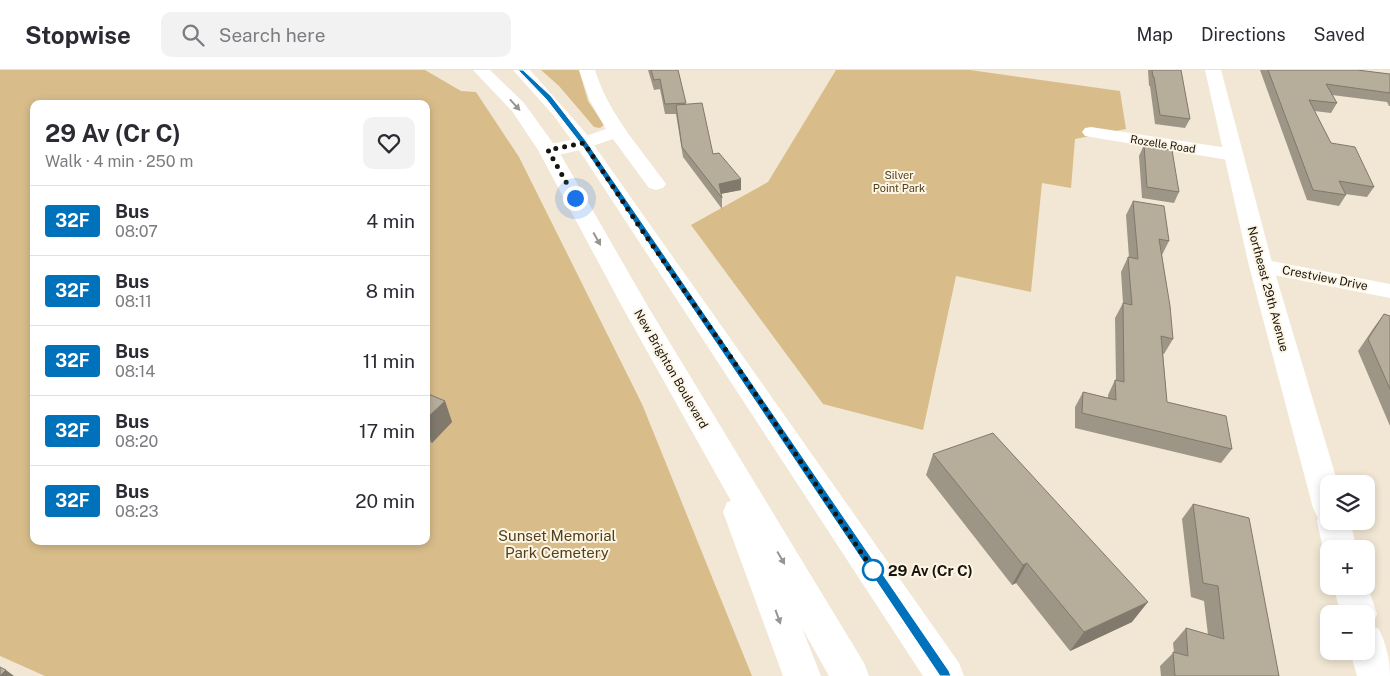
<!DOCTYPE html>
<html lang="en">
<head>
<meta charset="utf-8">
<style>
  :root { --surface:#fff; --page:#f2f2f3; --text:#2b2b33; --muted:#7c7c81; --line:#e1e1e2 }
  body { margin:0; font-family:"Public Sans",sans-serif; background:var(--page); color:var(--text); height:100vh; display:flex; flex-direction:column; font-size:19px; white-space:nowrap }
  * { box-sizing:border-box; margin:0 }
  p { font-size:16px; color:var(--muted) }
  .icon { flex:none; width:28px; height:28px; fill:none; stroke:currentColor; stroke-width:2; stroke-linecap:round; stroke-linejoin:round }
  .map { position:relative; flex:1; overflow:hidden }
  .panel { position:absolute; left:30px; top:30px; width:400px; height:445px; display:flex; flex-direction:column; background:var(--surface); border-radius:10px; box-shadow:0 2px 8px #0003 }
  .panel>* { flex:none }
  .badge { padding:0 10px; border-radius:4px; font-size:18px; line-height:32px }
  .controls { position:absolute; left:1320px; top:405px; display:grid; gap:10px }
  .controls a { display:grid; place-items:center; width:55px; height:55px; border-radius:10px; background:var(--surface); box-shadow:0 2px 8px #0003; font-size:25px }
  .you { position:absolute; width:25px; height:25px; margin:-12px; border:4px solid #fff; border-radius:50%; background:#1a73e8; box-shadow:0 0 0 8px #1a73e833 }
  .map>.badge { position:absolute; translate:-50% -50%; box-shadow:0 0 0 2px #fff }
  .round { display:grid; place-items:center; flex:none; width:52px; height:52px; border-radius:10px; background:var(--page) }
  .headline { display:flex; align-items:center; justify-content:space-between; height:85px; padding:0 15px }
  h1 { font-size:24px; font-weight:700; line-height:38px }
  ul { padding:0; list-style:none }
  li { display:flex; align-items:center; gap:15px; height:70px; padding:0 15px; border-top:1px solid var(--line) }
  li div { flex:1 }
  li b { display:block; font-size:19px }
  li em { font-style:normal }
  li .badge { min-width:55px; font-weight:700; text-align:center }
  header { display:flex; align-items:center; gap:30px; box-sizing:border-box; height:70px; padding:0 25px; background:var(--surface); border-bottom:1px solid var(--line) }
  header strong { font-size:24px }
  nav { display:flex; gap:28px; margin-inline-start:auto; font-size:18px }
  .search { width:350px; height:45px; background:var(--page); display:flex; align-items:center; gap:12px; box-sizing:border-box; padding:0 18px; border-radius:10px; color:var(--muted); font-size:19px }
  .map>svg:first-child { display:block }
</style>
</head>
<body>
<header>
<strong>Stopwise</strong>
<div class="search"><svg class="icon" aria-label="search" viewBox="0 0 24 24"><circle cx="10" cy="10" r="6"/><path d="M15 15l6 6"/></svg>Search here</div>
<nav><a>Map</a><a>Directions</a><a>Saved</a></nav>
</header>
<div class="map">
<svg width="1390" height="606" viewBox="0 0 1390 606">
  <rect width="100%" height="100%" fill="#f2e7d4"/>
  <path fill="#d8bd8b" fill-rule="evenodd" d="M0 0H425L461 21 476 22 519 87 642 334 752 606H45L0 586ZM34 34H426V471H34Z
    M541 0H579L588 31 604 55 600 58 594 57 559 16Z
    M836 0H970L1120 21 1126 59 1075 69 1071 118 1042 113 1031 222 956 206 923 360 823 334 691 155 768 112Z"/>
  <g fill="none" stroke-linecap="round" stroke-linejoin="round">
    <path fill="#fff" fill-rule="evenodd" d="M579 0H595C609 45 639 76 666 114L663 118 656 120 649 118 613 69C594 75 561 89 541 84L539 80 541 76 580 68 606 59 590 31Z
      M1091 57 1234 79 1241 81 1243 85 1241 89 1234 91 1085 66 1082 62 1085 58Z
      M1261 189 1390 214V228L1253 201 1250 196 1253 191Z"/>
    <path fill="#fff" fill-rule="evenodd" d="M1205 0H1221L1273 196 1338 414H1329V451H1350L1357 479H1329V490L1323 479 1317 451 1318 448 1313 438 1249 196Z
      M1366 511 1377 544 1372 556 1379 559C1386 575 1390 588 1390 606H1357L1350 581H1366V544H1341L1333 516H1366Z"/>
    <path fill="#fff" fill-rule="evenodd" d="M473 0H490L524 33 558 80 650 240 864 593 869 606H829L802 558 821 606H783L723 442 727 432 731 431 624 240 538 80 512 41Z
      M513 0H530L584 61 959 593 964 606H923L585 89 554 46Z"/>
  </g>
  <path fill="#9d9585" d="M648 0H678L686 35 713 84 741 120 721 124 722 128V139L683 87 676 44H665L660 19 654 20Z
    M1148 0H1181L1190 49 1185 58 1155 54 1150 16H1149Z
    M1260 0H1357L1390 4V36H1389L1387 32 1332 25 1337 33 1331 43 1314 41 1331 73 1374 117 1367 127 1345 124 1346 125 1339 136 1307 130Z
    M1144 75 1179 122 1174 133 1142 128 1139 86Z
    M1133 131 1169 171 1162 185 1173 269 1164 284H1163L1167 332 1232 379 1221 393 1075 358V337L1083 322 1108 328V325L1115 310H1116L1115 248 1123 233 1121 202 1128 187 1129 188 1126 145Z
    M1384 244 1390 246V356L1358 281 1375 256Z
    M426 323 445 331 452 352 432 373 426 370Z
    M933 384 1132 552 1070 581 1016 513 1012 515 926 405Z
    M1193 434 1279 606H1161L1160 596 1174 582 1173 573 1186 558 1208 565 1204 531 1191 527 1182 449Z"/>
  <path fill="#80796c" d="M741 109V120L719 124V114Z
    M445 331 452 352 432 373 426 357V349Z
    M1027 493 1016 513 1012 515 1023 495Z
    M1148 532 1132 552 1070 581 1084 562Z
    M6 600 14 606H0Z"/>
  <path fill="#b7ad9b" stroke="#80796c" d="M651 0H678L680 8 686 33 665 34 660 9 654 10Z
    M1152 0H1181L1190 49 1160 45 1154 7H1153Z
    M1268 0H1357L1390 4V23L1326 14 1337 33 1309 30 1331 73 1355 77 1374 117 1339 111 1346 125 1313 120Z
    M702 33 713 84 719 83 741 109 719 114 722 128 682 77 676 35Z
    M1144 75 1172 80 1179 122 1147 117Z
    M1133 131 1164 136 1169 171 1159 169 1170 236 1173 269 1161 266 1167 332 1226 346 1232 379 1082 343 1083 322 1116 330 1115 310 1124 312 1123 233 1132 235 1128 187 1138 189Z
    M1384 244 1390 246V319L1368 269Z
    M426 323 445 331 426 349Z
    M993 363 1148 532 1084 562 1027 493 1023 495 933 384Z
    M1193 434 1249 448 1279 606H1175L1173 582 1188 586 1186 558 1224 569 1218 516 1203 513Z
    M0 597 6 600 0 606Z"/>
  <defs><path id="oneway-solid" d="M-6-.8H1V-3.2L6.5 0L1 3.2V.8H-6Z" transform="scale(1.25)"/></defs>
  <g fill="#979592">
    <use href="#oneway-solid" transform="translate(515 35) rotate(48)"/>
    <use href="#oneway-solid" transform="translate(597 169) rotate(61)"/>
    <use href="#oneway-solid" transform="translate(781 488) rotate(60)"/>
    <use href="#oneway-solid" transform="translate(778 547) rotate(70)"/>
  </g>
  <path fill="#0072bc" stroke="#fff" d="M518 0H523L551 26 586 71 949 601 951 606H940L727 289 581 74 546 29Z"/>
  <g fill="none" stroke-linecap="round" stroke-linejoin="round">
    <path stroke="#17140d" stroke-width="5" stroke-dasharray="0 9" d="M575 128 548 80 584 73 639 156 730 286 873 500"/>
  </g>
  <circle fill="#fff" stroke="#0072bc" stroke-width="2.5" cx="873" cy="500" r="10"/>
  <g text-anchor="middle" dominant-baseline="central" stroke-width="4" stroke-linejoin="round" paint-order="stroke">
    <g font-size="11" fill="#17140d" stroke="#fdf5e5">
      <text transform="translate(1163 74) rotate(9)">Rozelle Road</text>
    </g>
    <g font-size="11" fill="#53401b" stroke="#fdf5e5">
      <text x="899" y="105">Silver<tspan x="899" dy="13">Point Park</tspan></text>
    </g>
    <g font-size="12" fill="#17140d" stroke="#fdf5e5">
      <text transform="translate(1325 208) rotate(11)">Crestview Drive</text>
      <text transform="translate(1268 219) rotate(75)">Northeast 29th Avenue</text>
      <text transform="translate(671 299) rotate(60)">New Brighton Boulevard</text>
    </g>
    <g font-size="15" fill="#53401b" stroke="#fdf5e5">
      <text x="557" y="465">Sunset Memorial<tspan x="557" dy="17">Park Cemetery</tspan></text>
    </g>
    <g font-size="15" font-weight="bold" fill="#17140d" stroke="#fdf5e5" text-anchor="start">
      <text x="888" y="500">29 Av (Cr C)</text>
    </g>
  </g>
</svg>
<div class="controls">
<a><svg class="icon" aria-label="layers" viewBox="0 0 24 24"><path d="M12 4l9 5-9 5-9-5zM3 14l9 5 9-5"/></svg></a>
<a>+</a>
<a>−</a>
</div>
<div class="you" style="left:575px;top:128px"></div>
<section class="panel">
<div class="headline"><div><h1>29 Av (Cr C)</h1><p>Walk · 4 min · 250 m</p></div><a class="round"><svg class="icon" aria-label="heart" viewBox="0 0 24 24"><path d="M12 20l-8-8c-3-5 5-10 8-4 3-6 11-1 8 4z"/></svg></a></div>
<ul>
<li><span class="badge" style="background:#0072bc;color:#fff">32F</span><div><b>Bus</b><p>08:07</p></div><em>4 min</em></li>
<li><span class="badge" style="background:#0072bc;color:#fff">32F</span><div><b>Bus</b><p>08:11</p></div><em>8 min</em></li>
<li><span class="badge" style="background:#0072bc;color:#fff">32F</span><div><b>Bus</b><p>08:14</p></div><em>11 min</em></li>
<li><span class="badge" style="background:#0072bc;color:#fff">32F</span><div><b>Bus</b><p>08:20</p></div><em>17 min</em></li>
<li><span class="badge" style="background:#0072bc;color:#fff">32F</span><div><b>Bus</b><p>08:23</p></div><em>20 min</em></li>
</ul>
</section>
</div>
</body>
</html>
